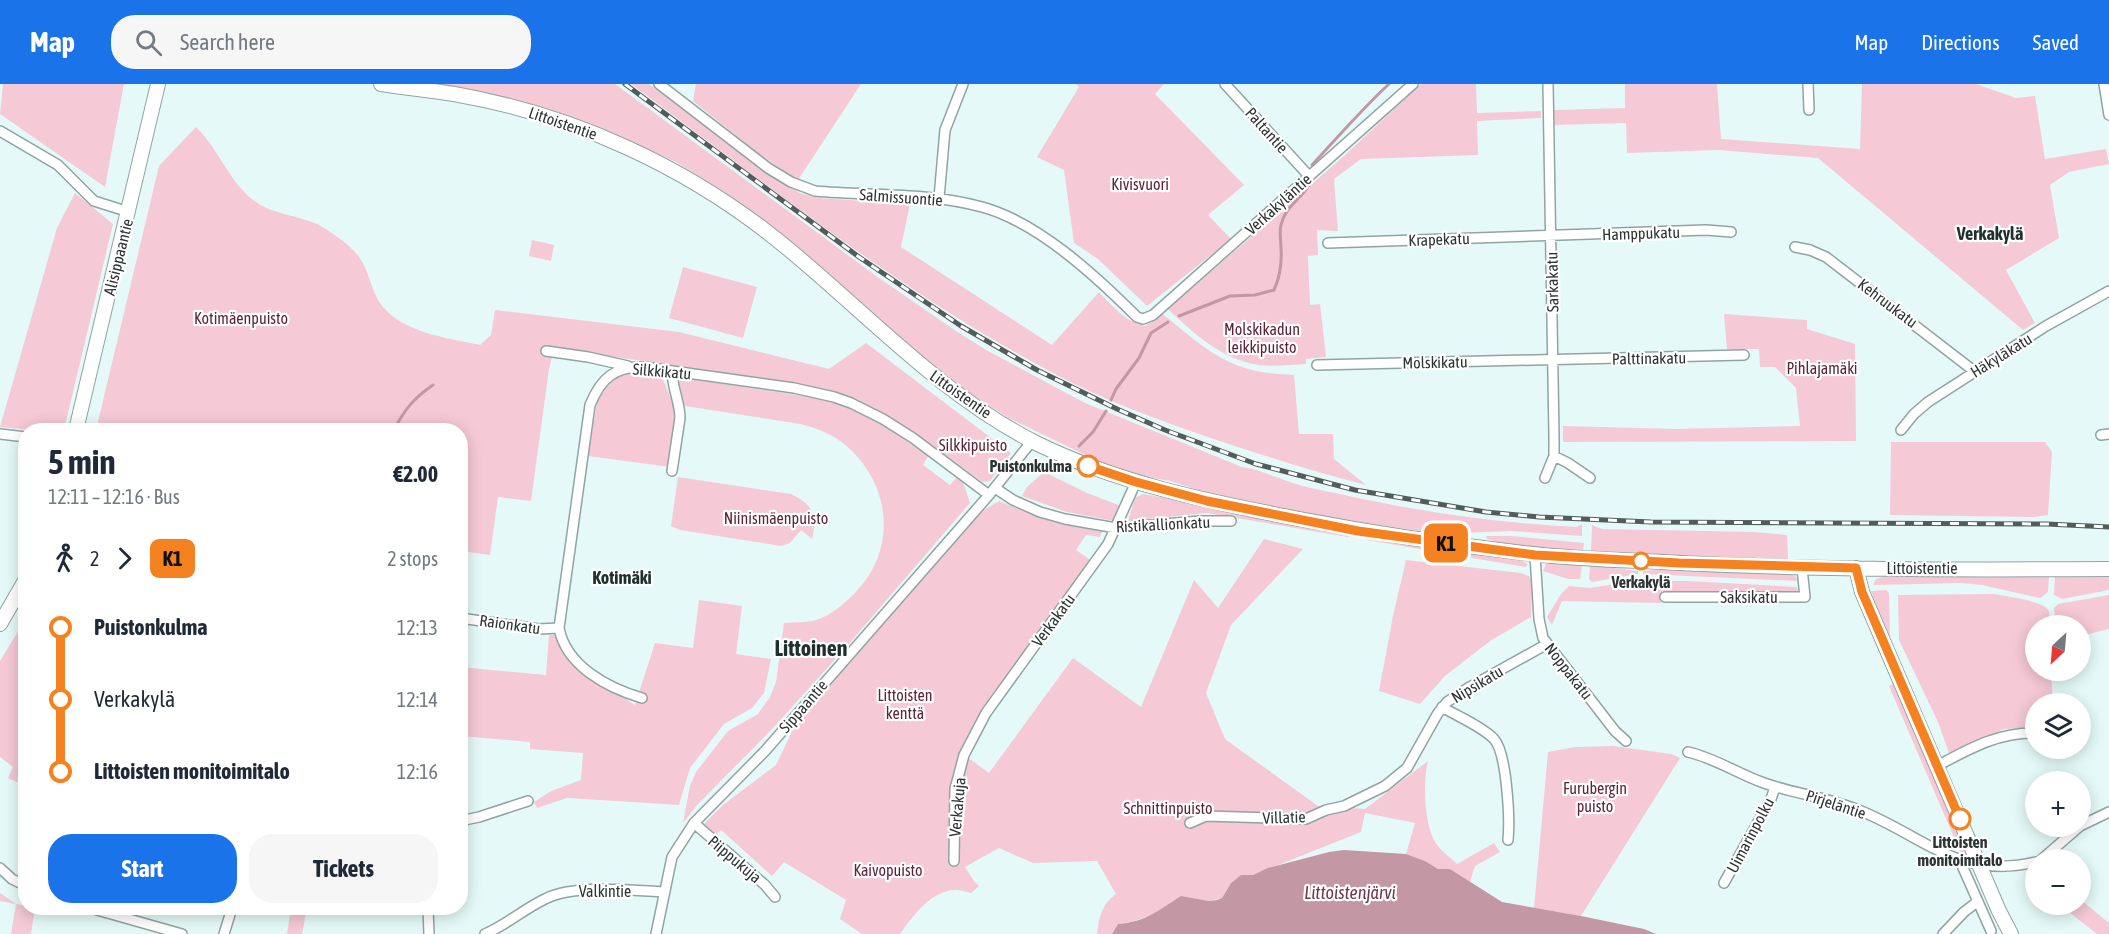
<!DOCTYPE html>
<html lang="en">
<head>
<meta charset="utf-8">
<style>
  :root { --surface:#fff; --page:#f6f6f7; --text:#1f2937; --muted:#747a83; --accent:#1a73e8 }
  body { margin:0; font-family:"Asap Condensed",sans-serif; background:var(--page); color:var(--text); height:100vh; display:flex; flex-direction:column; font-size:22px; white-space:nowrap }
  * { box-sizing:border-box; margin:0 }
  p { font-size:20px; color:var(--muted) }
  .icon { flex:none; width:33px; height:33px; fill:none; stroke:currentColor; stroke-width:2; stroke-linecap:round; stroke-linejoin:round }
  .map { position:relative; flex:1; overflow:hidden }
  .sheet { position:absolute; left:18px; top:339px; width:450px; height:492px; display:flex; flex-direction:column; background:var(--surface); border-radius:24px; box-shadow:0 3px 15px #0003 }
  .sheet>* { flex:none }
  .badge { padding:0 12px; border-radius:9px; font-size:21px; line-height:39px }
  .needle { width:39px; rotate:206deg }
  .fabs { position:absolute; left:2025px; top:531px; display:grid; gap:12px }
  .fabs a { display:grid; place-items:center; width:66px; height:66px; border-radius:50%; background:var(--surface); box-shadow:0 3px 15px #0003; font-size:30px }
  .map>.badge { position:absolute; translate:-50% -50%; box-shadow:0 0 0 3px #fff }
  .legs { display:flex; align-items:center; gap:9px; height:66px; padding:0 30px; font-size:20px }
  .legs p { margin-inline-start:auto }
  .summary { display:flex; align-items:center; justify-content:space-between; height:102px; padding:0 30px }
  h1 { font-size:33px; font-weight:700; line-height:45px }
  .button { display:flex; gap:12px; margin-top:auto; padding:12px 30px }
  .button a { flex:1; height:69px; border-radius:24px; background:var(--accent); color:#fff; font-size:24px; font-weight:700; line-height:69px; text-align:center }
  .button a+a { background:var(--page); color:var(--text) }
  ul { padding:0 30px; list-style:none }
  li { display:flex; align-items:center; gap:21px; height:72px; font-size:22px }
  li i { display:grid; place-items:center; width:9px; height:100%; margin:0 8px; background:currentColor }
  li i::after { content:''; width:15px; height:15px; margin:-8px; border:4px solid; border-radius:50%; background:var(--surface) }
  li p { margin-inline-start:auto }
  li:first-child i { background:linear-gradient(#0000 50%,currentColor 0) }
  li:last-child i { background:linear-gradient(currentColor 50%,#0000 0) }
  header { display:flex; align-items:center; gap:36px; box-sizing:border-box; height:84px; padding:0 30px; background:var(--accent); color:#fff }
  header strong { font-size:28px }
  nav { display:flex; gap:33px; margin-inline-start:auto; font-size:21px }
  .search { width:420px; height:54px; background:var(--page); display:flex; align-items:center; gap:15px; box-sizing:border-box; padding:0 21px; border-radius:24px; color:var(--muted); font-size:22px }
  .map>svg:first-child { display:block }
</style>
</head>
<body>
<header>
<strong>Map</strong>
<div class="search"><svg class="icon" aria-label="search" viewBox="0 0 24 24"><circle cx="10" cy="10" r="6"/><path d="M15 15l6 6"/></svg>Search here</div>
<nav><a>Map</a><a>Directions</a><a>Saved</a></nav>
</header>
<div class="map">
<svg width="2109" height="850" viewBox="0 0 2109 850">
  <rect width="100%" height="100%" fill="#e5faf8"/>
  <path fill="#f5c9d6" d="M3 0H124L105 103 0 30Z
    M429 0H615L879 194 956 247 988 267 1085 319 1242 383C1261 386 1272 392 1290 398 1304 403 1320 406 1335 409 1414 427 1495 439 1576 443L1582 440V452L1511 447 1439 450 1238 419 1170 397 1133 390 1106 381 1009 334 974 312 883 242 801 167 750 126 723 107 676 78 623 54 563 30 483 9Z
    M631 0H649L783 99 800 109 818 114 910 120 901 163 1052 261 1099 208C1113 222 1125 238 1145 242L1163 230C1193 255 1222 282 1262 288 1272 290 1283 290 1294 291L1299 350H1333L1334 375 1366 401C1311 387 1259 370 1205 352 1165 338 1125 324 1087 306 922 226 778 108 631 0Z
    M696 0H861L798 96 759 70 693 17Z
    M1076 0H1164L1155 10 1244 101 1208 131 1231 155 1147 222 1098 175 1074 159 1064 86 1037 73 1079 3Z
    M1421 0H1476L1477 29 1541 27V34L1477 37 1478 71 1361 75 1334 95 1338 147 1317 146 1318 171 1308 172 1310 221 1320 220 1326 273 1306 275V280C1288 281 1267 284 1249 279 1217 271 1191 247 1168 225L1344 72Z
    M1625 0H1717L1721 55 1860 65 1862 0H1976L2016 14 2035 12 2045 75 2106 65 2109 80 2069 88 2050 101 2059 154 2006 186 2035 239 2023 246 1818 74 1719 66 1627 69 1626 39 1554 41V26L1625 24Z
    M196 43C218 64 229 97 253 116 271 130 296 131 317 140 327 145 347 159 354 167 368 181 369 199 378 216 397 248 447 254 480 261L491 251 495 226 679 248 829 285 866 259 1011 369 990 397 983 398C938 366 891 328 838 310 819 303 799 300 779 297L554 264 549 285 531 417 498 413 490 471 461 467 460 346H96L159 82Z
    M75 109 113 140 64 346H31L0 343 57 144Z
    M532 156 554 161 551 177 529 172Z
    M683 183 757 203 743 254 669 234Z
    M1724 230 1807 236V245L1855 260 1856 357 1563 358V342L1676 345 1800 342 1796 304 1775 283H1760L1759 265H1727Z
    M637 287 662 293 676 327 670 383 588 372 599 308 612 293Z
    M676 293 837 317 881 339 928 372 923 381 950 401 957 393 963 398 970 419 847 562 775 642 697 721 683 739 690 702 696 688 728 647 758 630 770 613 776 598 784 539C795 538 806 539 816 536 831 531 843 521 854 510 895 469 893 408 852 367 839 353 818 344 800 340L685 322Z
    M1891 358H2045L2052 368 2048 431 2034 433 1890 431Z
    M1044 388 1087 409 1121 422 1115 437 1067 428 1022 412 1027 403Z
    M678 393 791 410C812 420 818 431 812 455L801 446 790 459 781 462 680 446 671 442Z
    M1143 410 1346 447 1352 451 1348 453 1207 429 1128 437 1135 414Z
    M999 417 1035 432 1069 442 1103 446 1100 453 1086 451 1076 466 1092 477 961 668 953 689 961 690 967 673 989 689 1073 574 1141 623 1194 496 1218 524 1264 455 1303 465 1231 541 1206 609 1225 655 1318 722 1365 725 1428 677C1423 696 1424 738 1434 756 1438 765 1450 773 1457 780L1494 759 1500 768 1475 782 1470 798 1450 785H1438L1425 777 1406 770 1415 739 1365 729 1361 748 1253 791C1234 791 1231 798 1222 814L1209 817 1181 812 1155 830 1131 838 1118 840 1112 850H1097C1099 833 1102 820 1116 810L1097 777 1033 779 999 764 965 783 974 797 979 802 971 809C967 808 961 806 957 806 932 805 912 833 900 850H862L840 835 846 816 784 778 772 792 721 746 716 751 703 741 723 721 776 681 798 635 982 427Z
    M1592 441 1602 445 1754 448 1787 451 1788 476 1591 467Z
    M1486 452H1512L1584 459 1583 467 1512 462 1487 455Z
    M1367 453 1519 474 1528 481 1525 483 1367 456Z
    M1406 476 1521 489 1529 492 1532 497 1531 533 1490 557 1445 592 1420 620 1379 607 1393 532Z
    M1553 479 1582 480 1580 495H1568L1543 487 1546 480Z
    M1590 481 1638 487V490L1592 498 1589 495Z
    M1668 485 1791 490 1796 493 1798 497 1643 490V487Z
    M2109 490V506L2062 515 2054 511 2055 491Z
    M1889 491 2049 492 2048 508 2040 514 1982 501 1962 499 1873 501 1876 495Z
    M1634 497H1688L1797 503 1798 507H1662L1661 519 1562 517 1552 541 1547 533 1561 510 1569 502 1590 504Z
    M1886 506 1889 509 1890 559 1871 507Z
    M1994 510C2005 512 2045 517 2049 527 2050 531 2049 537 2049 541L2036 542V586L2051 587 2053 619 2036 620 2035 643 2004 645 1949 669 1938 638 1899 556 1898 511Z
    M2109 511V545L2081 552 2080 542 2056 541 2054 524 2058 520Z
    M699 516 742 522 736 570 771 575 764 609 752 624 724 640 690 684 679 721 567 714 537 724 534 718 551 707 581 696 583 669 530 665V658L461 652 460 583 546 591 549 551H556L563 566 577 583 635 621 655 559 693 564Z
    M25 536V702L8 694 13 683 0 673V577Z
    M1893 600 1966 765V770L1962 772 1889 602Z
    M1613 662 1671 670 1680 674 1581 832 1534 824 1548 668 1575 663Z
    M0 809 16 820 35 824 31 850H11L16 820 0 817Z
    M2081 816 2109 839V850H2097L2060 821 2080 820Z
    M291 824H307L302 850H287Z"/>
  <path fill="#c397a4" d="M1344 766 1406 770 1425 777 1438 785H1450L1502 818 1581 832 1644 845 1656 850H1112L1118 840C1146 838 1159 826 1181 812L1209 817 1217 816 1222 814 1231 799 1241 791H1253L1268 784 1329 768Z"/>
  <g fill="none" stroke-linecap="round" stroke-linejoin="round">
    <path stroke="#c397a4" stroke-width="3" d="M1312 81C1338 53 1362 25 1389 0
      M1179 232 1230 212 1255 211 1274 206C1280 193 1282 179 1281 164 1281 157 1279 148 1281 141 1285 122 1302 115 1310 99
      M1111 316 1116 305 1139 274 1151 249 1168 238
      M394 346C404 326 414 314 433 301
      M1079 362 1093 348 1106 327"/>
    <defs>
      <path id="street" d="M659 0 768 84 791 98 815 107C871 112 928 108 982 123 1038 138 1097 193 1137 233L1143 235 1153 231 1413 0
        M1225 0 1309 92
        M1808 0 1809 26
        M2104 0 2109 31
        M0 47 58 81 94 117 129 128
        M939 114 945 46 963 0
        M1328 159 1706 146 1731 148
        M1795 163 1810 166 1826 173 1974 287
        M546 267 588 273 628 282
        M1317 281 1744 271
        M672 287C672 304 680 318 680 334L672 387
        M1901 346 1914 330 1928 318 2046 242 2109 207
        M0 350 26 353
        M2101 351 2109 350
        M1554 372 1568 379 1590 394
        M1545 394 1554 372V352L1548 0
        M995 404 1013 416 1040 428 1065 435 1116 444 1200 437H1231
        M1535 471 1539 535 1543 554 1615 647 1626 657
        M1665 513H1805L1802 484
        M460 534 539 545 559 544
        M642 614C608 604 566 582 559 544L590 321C601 294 615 282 644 283L794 304 834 313 851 319 883 335 913 354 989 411
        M1442 623C1457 632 1483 643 1494 655 1507 669 1510 736 1508 756
        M1688 668C1715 674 1738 690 1764 699 1796 710 1830 714 1861 727 1925 753 1959 796 2036 778
        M1937 682C1969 665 1998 648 2036 649
        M460 737 479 733 528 717
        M694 739 765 801 775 813
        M1190 739 1206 732 1306 735 1326 726 1344 722 1385 702 1407 684 1438 629 1447 618 1468 604 1547 560
        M2080 742 2109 728
        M2041 776 2080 742
        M954 777 955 705 964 671 986 629 1108 460 1136 398
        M1960 777 1991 847
        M0 784 12 795 26 802
        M1724 799 1771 715 1775 703
        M90 824 182 850
        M428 824 429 850
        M224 850 232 824
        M485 850C506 841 524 825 545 815 573 800 632 806 664 808
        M656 850 672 773 694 739 765 667 989 411 1032 357
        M1943 850 1964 828 1977 818"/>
      <path id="secondary" d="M381 0C405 4 430 6 454 10 574 31 686 82 781 159 865 227 938 309 1036 359 1117 399 1206 417 1294 434 1373 449 1453 461 1533 470 1576 475 1620 476 1663 478 1811 486 1960 486 2109 485
        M76 346 158 0
        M1856 484 1862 508 1999 827 2011 850
        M0 540 26 495"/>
    </defs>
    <use href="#street" stroke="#90a4a2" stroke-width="12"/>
    <use href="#secondary" stroke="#90a4a2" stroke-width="16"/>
    <use href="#street" stroke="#fff" stroke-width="9"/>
    <use href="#secondary" stroke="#fff" stroke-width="14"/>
    <defs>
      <path id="rail" d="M625 0 859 173 961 242 1037 286 1117 325 1165 346 1256 380 1355 406 1486 428 1539 433 1651 438 2047 440 2109 443"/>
    </defs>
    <use href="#rail" stroke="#515c5b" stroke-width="5"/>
    <use href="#rail" stroke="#fff" stroke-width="3" stroke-dasharray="9" stroke-linecap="butt"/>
  </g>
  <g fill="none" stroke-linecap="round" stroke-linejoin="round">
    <defs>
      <path id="line-1" d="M1088 382 1136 398 1207 417 1358 447 1497 466 1535 471 1679 479 1856 484 1862 508 1960 735"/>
    </defs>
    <use href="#line-1" stroke="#fff" stroke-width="14"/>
    <use href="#line-1" stroke="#f58220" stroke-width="9"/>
  </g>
  <g fill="#fff" stroke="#f58220" stroke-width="3">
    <circle cx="1088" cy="382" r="10"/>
    <circle cx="1641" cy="477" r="8"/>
    <circle cx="1960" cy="735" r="10"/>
  </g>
  <g text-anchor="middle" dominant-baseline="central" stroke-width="4.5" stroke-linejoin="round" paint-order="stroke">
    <g font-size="16" fill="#2c3434" stroke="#fff">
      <text transform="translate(563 39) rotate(19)">Littoistentie</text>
      <text transform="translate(1267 46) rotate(48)">Paltantie</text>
      <text transform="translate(901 113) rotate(4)">Salmissuontie</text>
      <text transform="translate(1278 120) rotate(-42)">Verkakyläntie</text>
      <text transform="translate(1641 149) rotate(-2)">Hamppukatu</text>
      <text transform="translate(1439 155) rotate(-2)">Krapekatu</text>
      <text transform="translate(118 173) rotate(-76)">Alisippaantie</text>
      <text transform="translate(1552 198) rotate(-91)">Sarkakatu</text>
      <text transform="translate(1888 219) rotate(37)">Kehruukatu</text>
      <text transform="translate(2001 271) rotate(-32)">Häkyläkatu</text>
      <text transform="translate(1649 274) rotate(-1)">Palttinakatu</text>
      <text transform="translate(1435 278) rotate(-1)">Molskikatu</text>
      <text transform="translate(662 287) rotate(5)">Silkkikatu</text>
      <text transform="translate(961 310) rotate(35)">Littoistentie</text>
      <text transform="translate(1163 440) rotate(-3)">Ristikallionkatu</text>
      <text x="1922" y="484">Littoistentie</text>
      <text x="1749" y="513">Saksikatu</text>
      <text transform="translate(1053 536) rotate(-54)">Verkakatu</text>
      <text transform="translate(510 540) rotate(8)">Raionkatu</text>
      <text transform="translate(1569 587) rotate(52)">Noppakatu</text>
      <text transform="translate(1477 600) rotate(-31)">Nipsikatu</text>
      <text transform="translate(803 622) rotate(-49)">Sippaantie</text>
      <text transform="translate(1836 720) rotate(18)">Pirjeläntie</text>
      <text transform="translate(957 723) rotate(-85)">Verkakuja</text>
      <text transform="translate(1284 733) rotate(-2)">Villatie</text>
      <text transform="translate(1750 751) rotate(-62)">Uimarinpolku</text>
      <text transform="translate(735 775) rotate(40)">Piippukuja</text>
      <text x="605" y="807">Valkintie</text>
    </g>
    <g font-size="16" fill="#5d2439" stroke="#fff">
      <text x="1140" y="100">Kivisvuori</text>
      <text x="241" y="234">Kotimäenpuisto</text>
      <text x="1262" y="245">Molskikadun<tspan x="1262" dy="18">leikkipuisto</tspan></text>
      <text x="1822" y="284">Pihlajamäki</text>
      <text x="973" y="361">Silkkipuisto</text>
      <text x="776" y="434">Niinismäenpuisto</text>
      <text x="905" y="611">Littoisten<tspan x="905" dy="18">kenttä</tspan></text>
      <text x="1595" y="704">Furubergin<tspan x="1595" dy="18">puisto</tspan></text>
      <text x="1168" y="724">Schnittinpuisto</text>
      <text x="888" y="786">Kaivopuisto</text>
    </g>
    <g font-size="16" font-weight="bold" fill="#2c3434" stroke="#fff">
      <text x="1072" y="382" text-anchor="end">Puistonkulma</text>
      <text x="1641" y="498">Verkakylä</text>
      <text x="1960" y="758">Littoisten<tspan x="1960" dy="18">monitoimitalo</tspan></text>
    </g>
    <g font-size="18" font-weight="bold" fill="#1f302e" stroke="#fff">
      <text x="1990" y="149">Verkakylä</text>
      <text x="622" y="493">Kotimäki</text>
    </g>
    <g font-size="18" font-style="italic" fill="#70354a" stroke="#fff">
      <text x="1350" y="808">Littoistenjärvi</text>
    </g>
    <g font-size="22" font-weight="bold" fill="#1f302e" stroke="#fff">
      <text x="811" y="564">Littoinen</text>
    </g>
  </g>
</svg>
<div class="fabs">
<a><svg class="needle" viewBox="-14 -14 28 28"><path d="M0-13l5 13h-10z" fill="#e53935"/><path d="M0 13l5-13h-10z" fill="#747a83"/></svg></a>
<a><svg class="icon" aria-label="layers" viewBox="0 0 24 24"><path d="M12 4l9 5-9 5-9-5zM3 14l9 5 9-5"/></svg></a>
<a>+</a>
<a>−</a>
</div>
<b class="badge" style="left:1446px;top:459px;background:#f58220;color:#111">K1</b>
<section class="sheet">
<div class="summary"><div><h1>5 min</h1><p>12:11 – 12:16 · Bus</p></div><b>€2.00</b></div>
<div class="legs"><svg class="icon" aria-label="walk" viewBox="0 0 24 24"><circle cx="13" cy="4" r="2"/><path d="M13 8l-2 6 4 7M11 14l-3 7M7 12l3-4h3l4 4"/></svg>2<svg class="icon" aria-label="forward" viewBox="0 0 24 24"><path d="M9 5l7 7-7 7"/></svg><b class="badge" style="background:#f58220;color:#111">K1</b><p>2 stops</p></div>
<ul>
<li><i style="color:#f58220"></i><b>Puistonkulma</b><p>12:13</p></li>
<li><i style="color:#f58220"></i><span>Verkakylä</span><p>12:14</p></li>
<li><i style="color:#f58220"></i><b>Littoisten monitoimitalo</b><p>12:16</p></li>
</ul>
<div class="button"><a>Start</a><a>Tickets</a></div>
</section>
</div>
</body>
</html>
